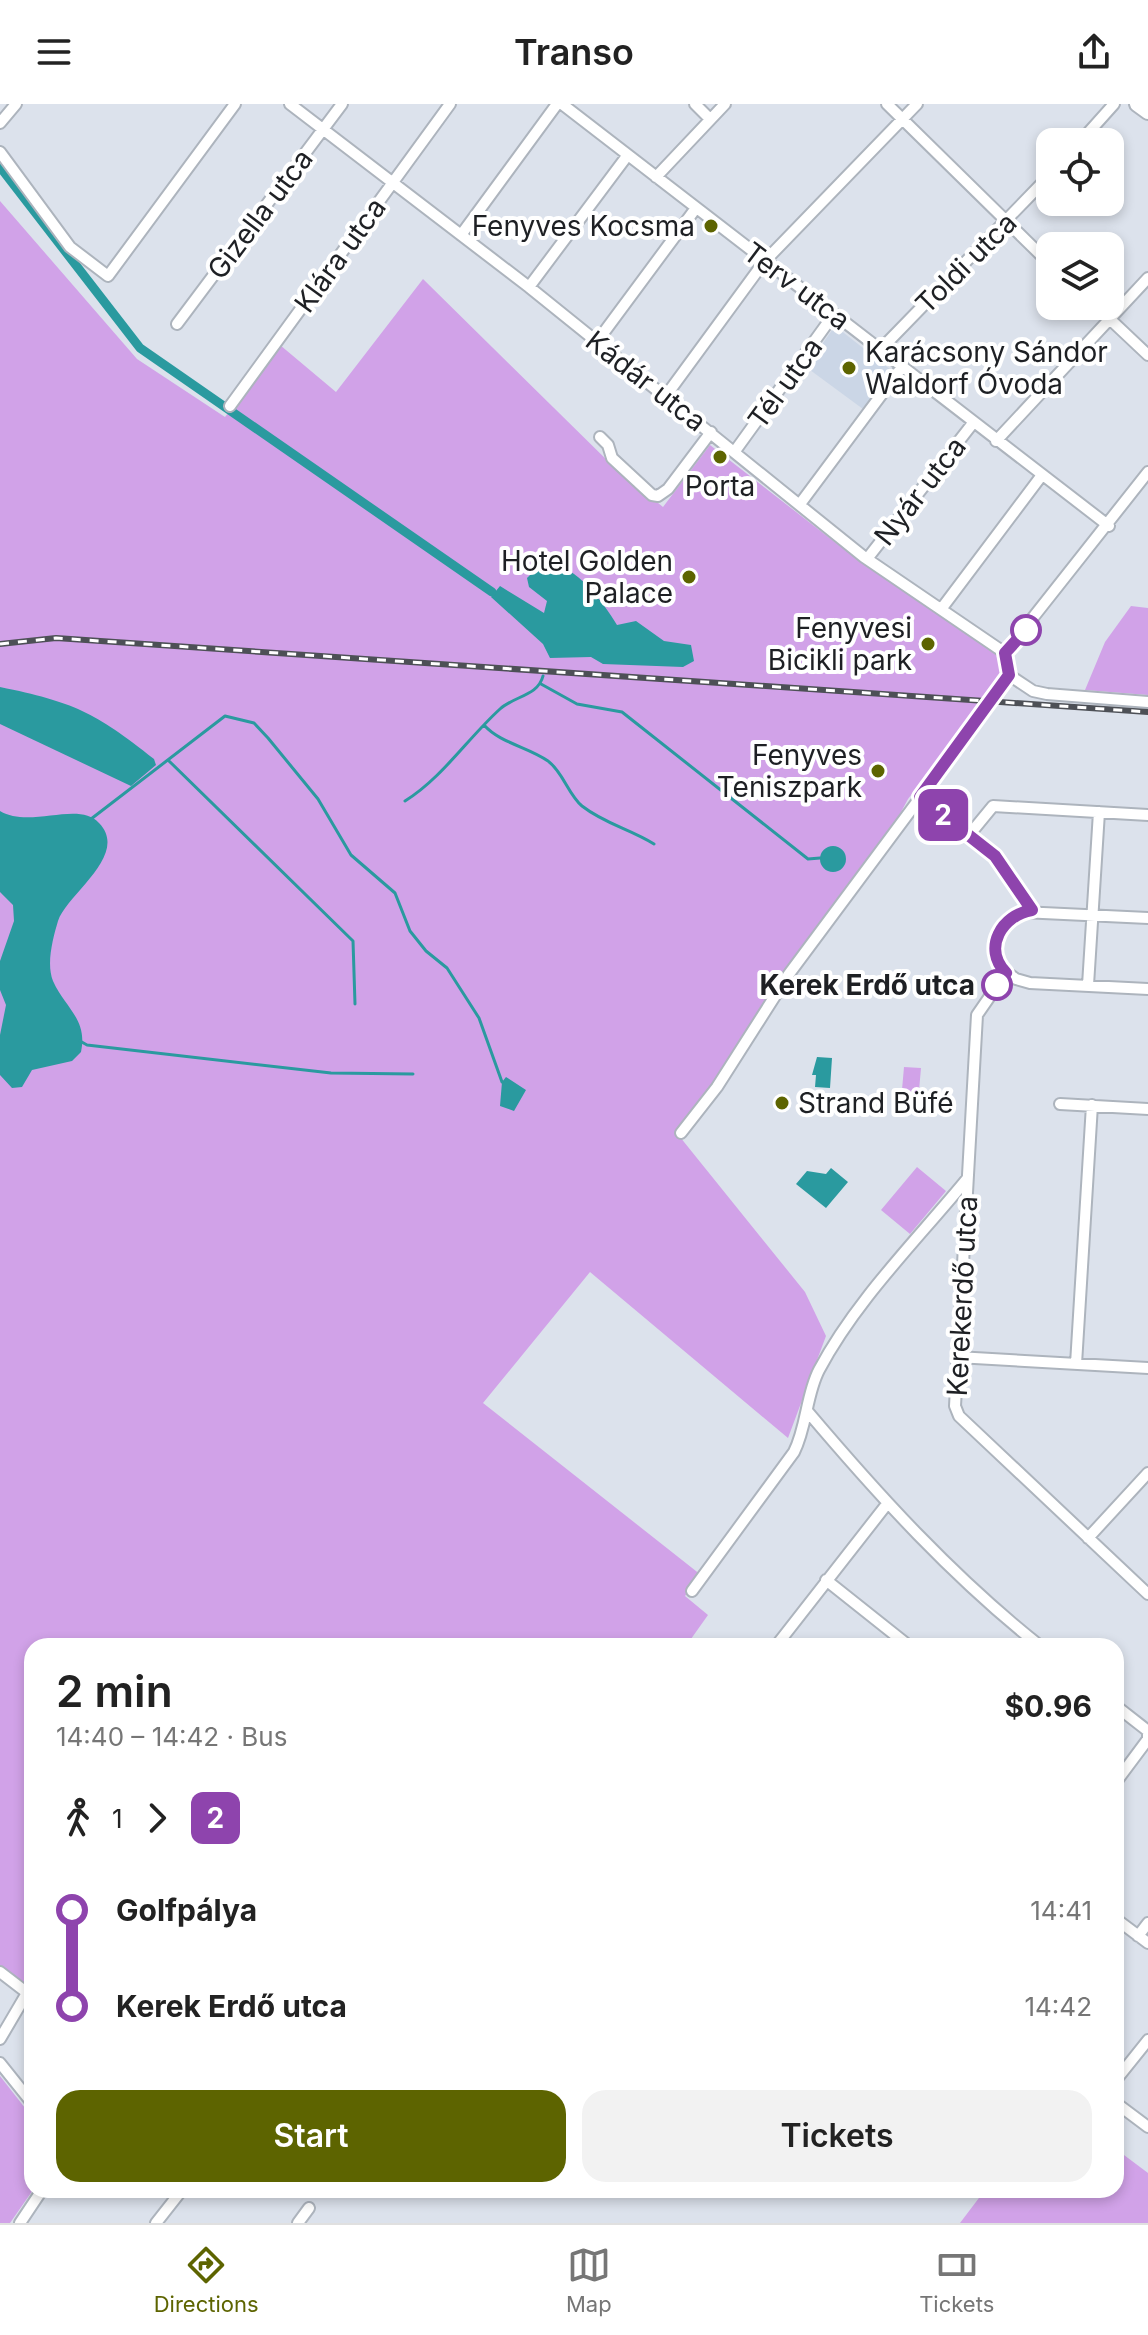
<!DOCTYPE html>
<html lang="en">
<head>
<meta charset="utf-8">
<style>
  :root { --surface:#fff; --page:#f2f2f2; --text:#222; --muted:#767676; --line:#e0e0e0; --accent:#5d6400 }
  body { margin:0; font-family:Inter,sans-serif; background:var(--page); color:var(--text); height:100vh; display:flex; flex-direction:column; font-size:30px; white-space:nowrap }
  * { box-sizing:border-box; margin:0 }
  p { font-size:26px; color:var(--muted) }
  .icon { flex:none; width:44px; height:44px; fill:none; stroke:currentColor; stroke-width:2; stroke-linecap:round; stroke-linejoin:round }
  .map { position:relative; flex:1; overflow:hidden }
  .sheet { position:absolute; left:24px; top:1534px; width:1100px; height:560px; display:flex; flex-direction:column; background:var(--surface); border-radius:24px; box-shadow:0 4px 12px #0003 }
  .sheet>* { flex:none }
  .badge { padding:0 16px; border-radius:12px; font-size:28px; line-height:52px }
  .fabs { position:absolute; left:1036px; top:24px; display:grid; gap:16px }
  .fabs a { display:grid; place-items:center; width:88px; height:88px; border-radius:16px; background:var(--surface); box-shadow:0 4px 12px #0003; font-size:40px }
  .map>.badge { position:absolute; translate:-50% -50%; box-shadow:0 0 0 4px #fff }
  .legs { display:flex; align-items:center; gap:12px; height:88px; padding:0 32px; font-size:26px }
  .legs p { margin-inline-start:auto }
  .overview { display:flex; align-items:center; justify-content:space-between; height:136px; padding:0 32px }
  h1 { font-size:44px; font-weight:600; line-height:60px }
  .cta { display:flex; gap:16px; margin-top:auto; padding:16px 32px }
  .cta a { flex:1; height:92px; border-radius:24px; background:var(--accent); color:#fff; font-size:32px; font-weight:600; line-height:92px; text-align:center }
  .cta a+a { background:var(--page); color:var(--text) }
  ul { padding:0 32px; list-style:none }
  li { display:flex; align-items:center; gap:28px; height:96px; font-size:30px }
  li i { display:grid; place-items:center; width:12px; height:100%; margin:0 10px; background:currentColor }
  li i::after { content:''; width:20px; height:20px; margin:-10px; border:6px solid; border-radius:50%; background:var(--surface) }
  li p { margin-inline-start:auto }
  li:first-child i { background:linear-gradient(#0000 50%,currentColor 0) }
  li:last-child i { background:linear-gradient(currentColor 50%,#0000 0) }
  header { display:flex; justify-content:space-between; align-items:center; height:104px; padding:0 32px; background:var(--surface); font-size:36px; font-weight:600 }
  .menu { display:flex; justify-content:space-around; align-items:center; height:112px; border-top:2px solid var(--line); background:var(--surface); font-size:22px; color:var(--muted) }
  .menu a { display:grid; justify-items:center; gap:4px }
  .menu .selected { color:var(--accent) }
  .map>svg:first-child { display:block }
</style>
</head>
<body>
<header><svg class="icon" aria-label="menu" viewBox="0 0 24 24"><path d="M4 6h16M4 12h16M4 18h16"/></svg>Transo<svg class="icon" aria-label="share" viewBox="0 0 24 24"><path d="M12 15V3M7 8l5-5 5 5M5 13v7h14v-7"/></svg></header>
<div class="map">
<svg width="1148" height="2119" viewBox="0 0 1148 2119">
  <rect width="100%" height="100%" fill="#dce2ec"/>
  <path fill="#cbd6e6" d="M835 222 891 266 863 305 806 263Z"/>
  <path fill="#d1a2e8" d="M0 97 137 255 225 313 280 241 336 288 423 175 615 364 663 403 710 341 836 439 995 548 1003 568 998 579 908 695 877 753 680 1033 805 1188 826 1232 788 1334 590 1168 483 1299 701 1471 685 1492 708 1511 686 1542H32V1893L0 1868Z
    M1131 502 1148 504V591L1085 586 1105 538Z
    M904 963 921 964 918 998 901 997Z
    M917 1063 946 1087 910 1130 881 1106Z
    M0 1972 32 2013 33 2086 10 2119H0Z
    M1116 2045 1148 2069V2119H960L985 2086H1116Z"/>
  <path fill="#2a9a9f" d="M548 459C577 462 603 498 617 521L636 517 664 537 691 541 694 557 683 563 603 560 591 553 550 554 543 540 491 493 500 482 544 509 547 497 529 483 527 474 539 462Z
    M0 583C73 598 95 608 154 655L156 661 131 682 0 620Z
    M0 707C30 725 79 696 99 719 130 751 67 790 58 817 53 834 46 860 53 877 65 904 88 915 81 948L72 957 32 966 22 983 12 984 0 971V931L6 901 0 886V857L14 817 13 801 0 788Z
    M820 755a13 13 0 1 1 26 0a13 13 0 1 1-26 0Z
    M817 953 832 954 830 984 815 983 816 971H812Z
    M506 973 526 986 514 1007 500 1002 502 978Z
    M831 1064 848 1078 826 1104 796 1080 807 1067 826 1070Z"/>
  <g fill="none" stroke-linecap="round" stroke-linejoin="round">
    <path stroke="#2a9a9f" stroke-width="3" d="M541 580 577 600 622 608 808 755 820 754
      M484 621C500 639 528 643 548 657 563 668 568 690 582 702 605 720 630 725 654 740
      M169 657 353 837 355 900
      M405 697C443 673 467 635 500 605 514 592 538 592 543 572
      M91 715 225 612 254 619 268 634 318 695 351 751 395 789 410 827 426 847 447 864 479 914 502 978
      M80 937 87 941 331 969 413 970"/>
    <path stroke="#2a9a9f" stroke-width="9" d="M0 63 140 244 492 488"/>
    <defs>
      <path id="street" d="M290 0 529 183 864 453 1005 549
        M562 0 1109 422
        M695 0 710 15
        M887 0 1050 160
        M0 19 16 0
        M1080 38 1114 0
        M0 48 70 143 108 172 235 0
        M656 73 725 0
        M461 131 557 0
        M529 183 627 52
        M1096 202 1148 251
        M177 220 342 0
        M596 239 696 104
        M880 246 1050 71
        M665 293 764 158 917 0
        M230 302 450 0
        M600 333 608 341 612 354 652 391 658 392 668 385 711 328
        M996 337 1148 174
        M735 347 834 210
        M800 400 902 263
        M867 455 973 319
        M942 504 1042 371
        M1005 549 1148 368
        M1009 571 1033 587 1047 590 1148 598
        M920 693 995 752 1032 806
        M970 730 993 702 1148 711
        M1148 814 1022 808 1010 814 997 832 996 851 1003 866 1016 875 1030 879 1148 885
        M1006 869 977 911 955 1302 959 1312 1148 1490
        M1088 881 1099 708
        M1060 1000 1148 1005
        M681 1029 717 983 789 870 992 597 1009 571 1005 549
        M957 1253 1148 1264
        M1076 1260 1092 1001
        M808 1308C880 1393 953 1473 1040 1542
        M1088 1434 1148 1369
        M826 1476 909 1542
        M692 1487 794 1348C807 1322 806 1291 819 1266 856 1196 917 1136 967 1075
        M776 1542 887 1400
        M1116 1602 1148 1627V1635L1116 1678
        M1116 1815 1148 1839
        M1138 1832 1148 1819
        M0 1868 30 1891
        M0 1935 27 1889
        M0 1959 32 1999
        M1116 1976 1148 1936
        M1116 1999 1148 2023
        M20 2119 42 2086
        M156 2119 182 2086
        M298 2119 309 2104"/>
      <path id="secondary" d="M1137 0 1148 8"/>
    </defs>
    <use href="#street" stroke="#adb4bd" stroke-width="14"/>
    <use href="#secondary" stroke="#adb4bd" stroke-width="18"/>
    <use href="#street" stroke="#fff" stroke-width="10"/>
    <use href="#secondary" stroke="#fff" stroke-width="14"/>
    <defs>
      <path id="rail" d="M0 540 56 534 1148 608"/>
    </defs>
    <use href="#rail" stroke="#4d5056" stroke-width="6"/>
    <use href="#rail" stroke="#fff" stroke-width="3" stroke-dasharray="9" stroke-linecap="butt"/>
  </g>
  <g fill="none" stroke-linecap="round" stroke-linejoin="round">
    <defs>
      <path id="line-1" d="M997 881 1006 869C982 844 1002 811 1032 806L995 752 920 693 1009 571 1005 549 1026 526"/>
    </defs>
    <use href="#line-1" stroke="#fff" stroke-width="18"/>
    <use href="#line-1" stroke="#8e44ad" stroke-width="12"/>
  </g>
  <g fill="#5d6400" stroke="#fff" stroke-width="3">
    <circle cx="711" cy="122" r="8"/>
    <circle cx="849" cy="264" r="8"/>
    <circle cx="720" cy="353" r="8"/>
    <circle cx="689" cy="473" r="8"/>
    <circle cx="928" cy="540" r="8"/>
    <circle cx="878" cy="667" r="8"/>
    <circle cx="782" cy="999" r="8"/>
  </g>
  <g fill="#fff" stroke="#8e44ad" stroke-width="4">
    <circle cx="1026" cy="526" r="14"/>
    <circle cx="997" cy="881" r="14"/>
  </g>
  <g text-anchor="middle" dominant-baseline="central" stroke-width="8" stroke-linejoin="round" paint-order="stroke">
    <g font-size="28" fill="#1e2024" stroke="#fff">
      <text transform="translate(260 110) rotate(-53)">Gizella utca</text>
      <text transform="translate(340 151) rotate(-54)">Klára utca</text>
      <text transform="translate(966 159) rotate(-45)">Toldi utca</text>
      <text transform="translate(797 182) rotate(37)">Terv utca</text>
      <text transform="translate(646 277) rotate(38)">Kádár utca</text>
      <text transform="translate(785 279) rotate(-54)">Tél utca</text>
      <text transform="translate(920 387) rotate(-52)">Nyár utca</text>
      <text transform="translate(962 1192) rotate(-87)">Kerekerdő utca</text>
    </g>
    <g font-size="28" fill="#1e2024" stroke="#fff" text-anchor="end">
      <text x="695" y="122">Fenyves Kocsma</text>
      <text x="865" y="248" text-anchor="start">Karácsony Sándor<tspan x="865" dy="32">Waldorf Óvoda</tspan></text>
      <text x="720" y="382" text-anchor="middle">Porta</text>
      <text x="673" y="457">Hotel Golden<tspan x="673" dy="32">Palace</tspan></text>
      <text x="912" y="524">Fenyvesi<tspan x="912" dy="32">Bicikli park</tspan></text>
      <text x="862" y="651">Fenyves<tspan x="862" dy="32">Teniszpark</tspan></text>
      <text x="798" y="999" text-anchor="start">Strand Büfé</text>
    </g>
    <g font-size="28" font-weight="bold" fill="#1e2024" stroke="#fff" text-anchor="end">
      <text x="975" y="881">Kerek Erdő utca</text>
    </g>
  </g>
</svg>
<div class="fabs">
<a><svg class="icon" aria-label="locate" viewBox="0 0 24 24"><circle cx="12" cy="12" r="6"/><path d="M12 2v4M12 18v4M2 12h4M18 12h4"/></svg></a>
<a><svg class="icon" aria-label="layers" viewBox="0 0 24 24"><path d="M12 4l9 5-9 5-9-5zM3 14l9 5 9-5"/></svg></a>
</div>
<b class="badge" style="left:943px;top:711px;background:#8e44ad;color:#fff">2</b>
<section class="sheet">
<div class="overview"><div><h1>2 min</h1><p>14:40 – 14:42 · Bus</p></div><b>$0.96</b></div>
<div class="legs"><svg class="icon" aria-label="walk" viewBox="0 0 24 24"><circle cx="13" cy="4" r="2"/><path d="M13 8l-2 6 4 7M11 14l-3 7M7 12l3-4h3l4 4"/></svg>1<svg class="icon" aria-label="forward" viewBox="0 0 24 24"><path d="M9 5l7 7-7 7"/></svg><b class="badge" style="background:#8e44ad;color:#fff">2</b></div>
<ul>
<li><i style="color:#8e44ad"></i><b>Golfpálya</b><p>14:41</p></li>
<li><i style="color:#8e44ad"></i><b>Kerek Erdő utca</b><p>14:42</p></li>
</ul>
<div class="cta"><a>Start</a><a>Tickets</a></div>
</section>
</div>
<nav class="menu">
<a class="selected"><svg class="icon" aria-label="directions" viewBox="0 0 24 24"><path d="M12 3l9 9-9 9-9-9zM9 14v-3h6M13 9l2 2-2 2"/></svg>Directions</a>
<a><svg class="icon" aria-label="map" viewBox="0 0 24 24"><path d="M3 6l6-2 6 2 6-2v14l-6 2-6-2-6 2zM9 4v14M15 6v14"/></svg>Map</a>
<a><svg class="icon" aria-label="tickets" viewBox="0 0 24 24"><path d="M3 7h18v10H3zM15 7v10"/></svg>Tickets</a>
</nav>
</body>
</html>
